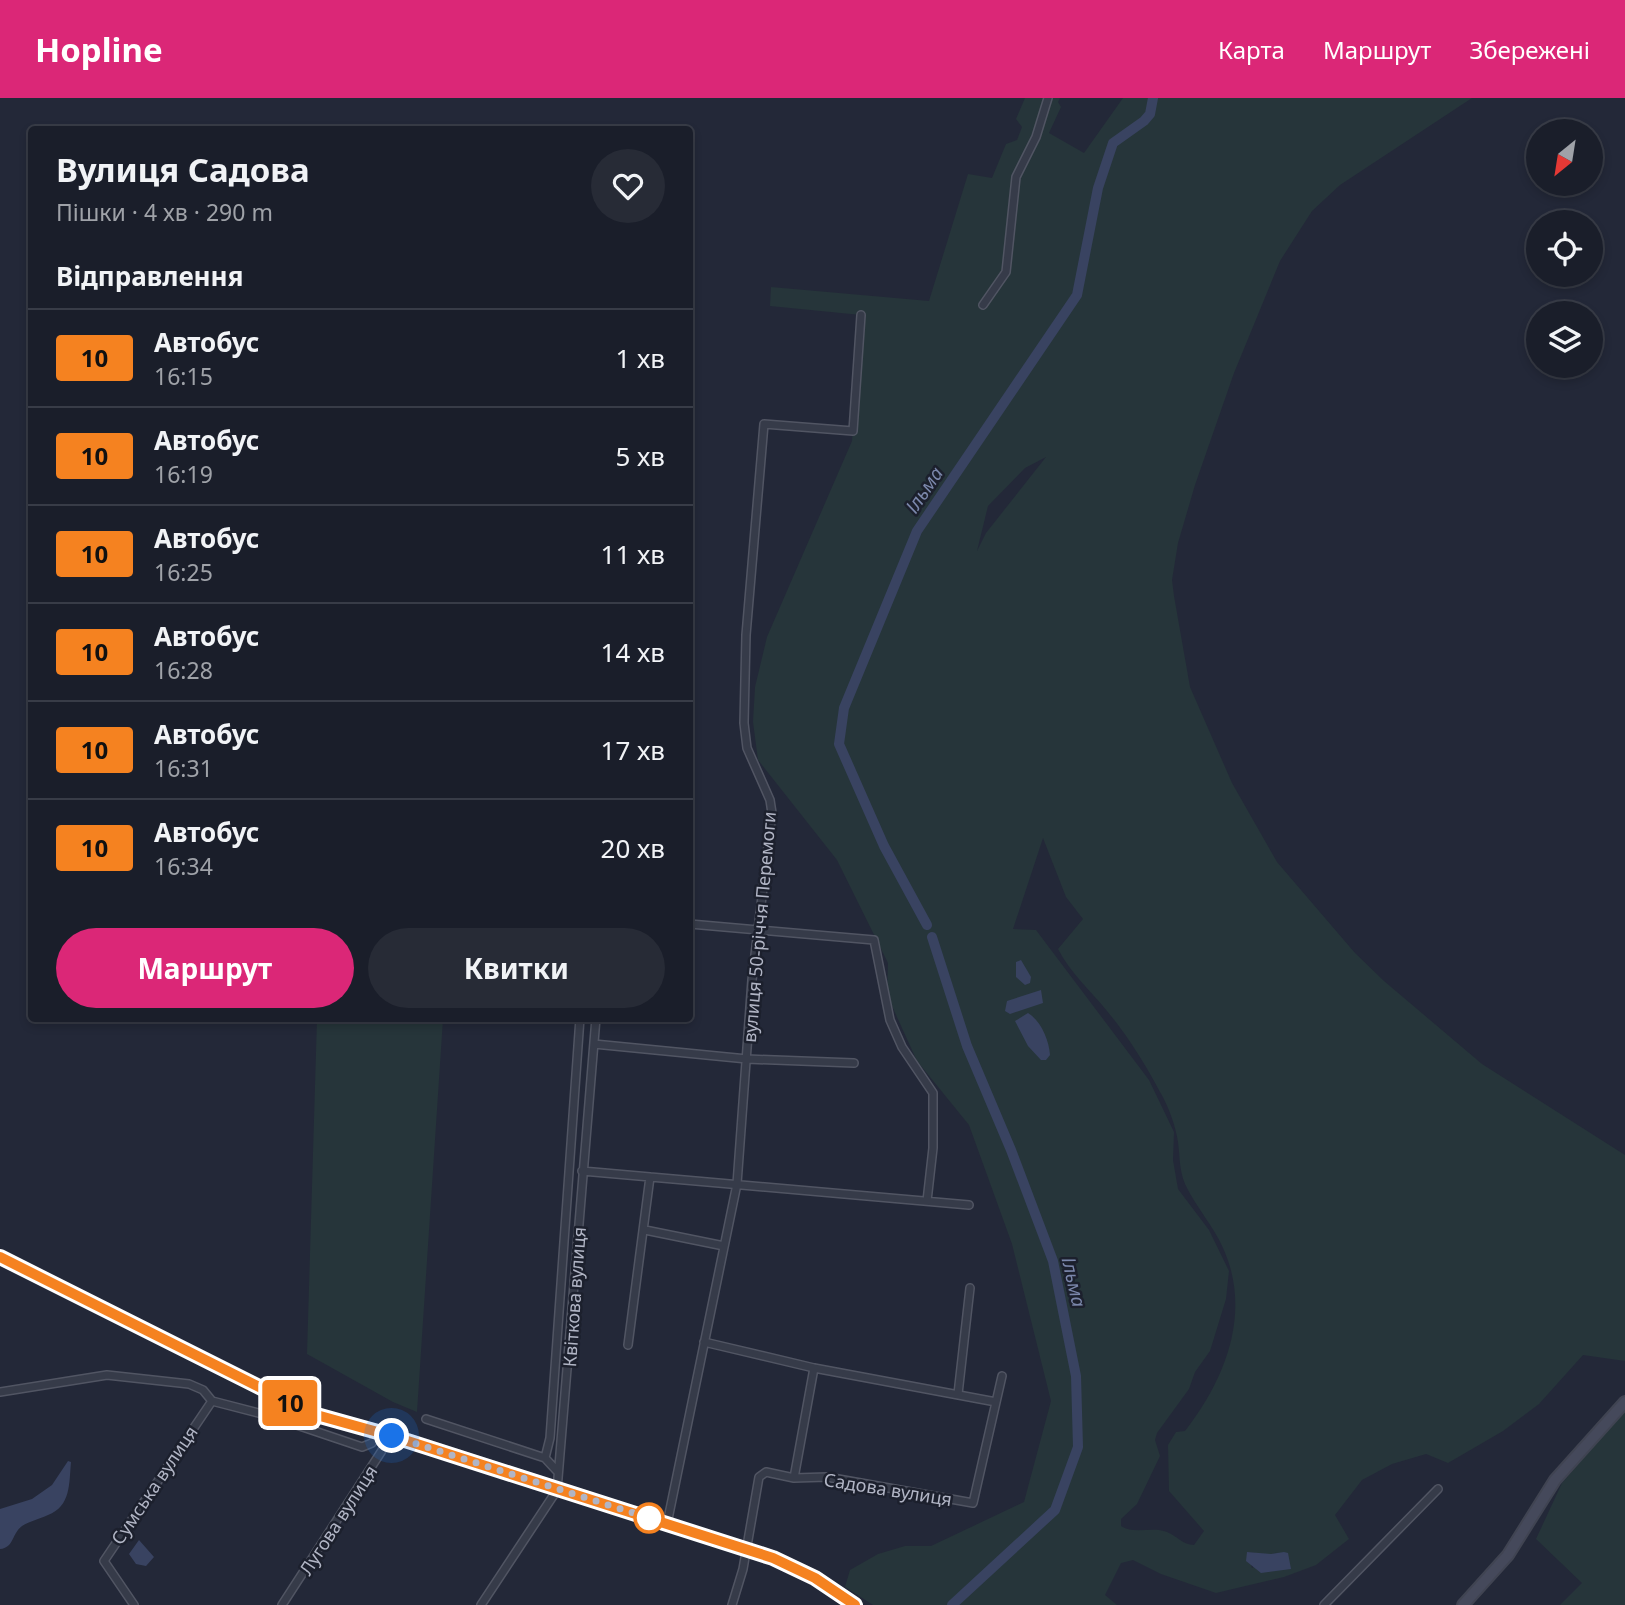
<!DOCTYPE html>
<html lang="uk">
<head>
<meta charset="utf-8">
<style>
  :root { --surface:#1a1e2a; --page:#272b36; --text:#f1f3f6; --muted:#9fa2a8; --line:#383c47; --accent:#db2777 }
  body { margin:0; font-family:"Noto Sans",sans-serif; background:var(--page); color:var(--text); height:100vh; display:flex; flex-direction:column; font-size:26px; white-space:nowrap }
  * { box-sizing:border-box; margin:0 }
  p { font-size:23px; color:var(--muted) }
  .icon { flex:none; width:38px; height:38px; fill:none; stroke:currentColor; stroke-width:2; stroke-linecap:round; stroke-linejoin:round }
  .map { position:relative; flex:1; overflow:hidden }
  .drawer { position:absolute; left:28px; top:28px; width:665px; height:896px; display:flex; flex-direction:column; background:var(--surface); border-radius:7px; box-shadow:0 4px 10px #0003,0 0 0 2px var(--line) }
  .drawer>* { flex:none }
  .badge { padding:0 14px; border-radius:5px; font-size:24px; line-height:46px }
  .needle { width:46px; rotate:210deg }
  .fabs { position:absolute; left:1526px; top:21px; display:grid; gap:14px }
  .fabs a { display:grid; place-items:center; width:77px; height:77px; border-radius:50%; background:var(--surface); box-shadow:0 4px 10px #0003,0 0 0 2px var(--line); font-size:35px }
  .you { position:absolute; width:35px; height:35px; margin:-18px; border:5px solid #fff; border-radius:50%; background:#1a73e8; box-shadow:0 0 0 10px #1a73e833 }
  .map>.badge { position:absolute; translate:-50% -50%; box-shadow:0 0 0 4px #fff }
  h2 { padding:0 28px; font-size:26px; line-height:63px }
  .round { display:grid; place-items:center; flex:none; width:74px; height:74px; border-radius:37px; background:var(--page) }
  .headline { display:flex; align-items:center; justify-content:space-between; height:119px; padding:0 28px }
  h1 { font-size:33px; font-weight:700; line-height:52px }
  .primary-button { display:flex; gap:14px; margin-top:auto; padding:14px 28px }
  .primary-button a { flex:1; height:80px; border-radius:42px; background:var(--accent); color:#fff; font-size:28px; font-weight:700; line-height:80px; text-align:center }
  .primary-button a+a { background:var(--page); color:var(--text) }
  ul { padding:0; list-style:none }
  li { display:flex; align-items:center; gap:21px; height:98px; padding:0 28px; border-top:2px solid var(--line) }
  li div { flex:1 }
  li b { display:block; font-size:26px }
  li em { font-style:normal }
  li .badge { min-width:77px; font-weight:700; text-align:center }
  header { display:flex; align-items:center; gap:42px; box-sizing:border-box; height:98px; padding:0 35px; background:var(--accent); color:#fff }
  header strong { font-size:33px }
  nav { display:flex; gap:38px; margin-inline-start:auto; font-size:24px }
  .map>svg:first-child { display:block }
</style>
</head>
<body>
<header>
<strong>Hopline</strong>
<nav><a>Карта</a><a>Маршрут</a><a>Збережені</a></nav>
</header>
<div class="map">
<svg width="1625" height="1507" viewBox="0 0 1625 1507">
  <rect width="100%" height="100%" fill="#232838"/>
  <path fill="#26353a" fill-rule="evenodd" d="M1025 0H1060L1058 4 1061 9 1049 35 1084 55 1123 0H1472L1340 87 1312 113 1280 163 1234 275 1195 387 1178 445 1172 482 1174 498 1190 589 1232 685 1277 764 1355 855 1384 883 1482 966 1625 1057V1263L1583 1257 1539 1306 1503 1333 1448 1365 1426 1356 1392 1366 1362 1382 1335 1417 1349 1441 1316 1467 1284 1479 1216 1495 1161 1476 1133 1462 1121 1465 1105 1497 1117 1507H873L845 1489 850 1472 878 1456 905 1448H931L1024 1404 1051 1303 1012 1146 969 1027 917 963 887 897 888 865 837 762 758 662 753 624 755 589 767 539 852 343 861 217 770 208 771 189 929 203 968 76 992 80 1006 46 1017 42 1022 29 1016 21ZM1046 359 986 435 977 453 988 408 1025 370ZM1043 740 1066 799 1083 821 1058 851C1071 876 1090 892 1107 913 1127 937 1146 967 1160 994 1168 1007 1176 1029 1178 1044 1180 1059 1179 1071 1185 1086 1195 1108 1213 1127 1223 1150 1252 1213 1226 1281 1185 1333L1176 1334 1168 1347 1169 1393 1204 1433 1194 1447C1183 1447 1177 1438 1167 1434 1152 1428 1135 1437 1121 1428V1421L1137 1406 1160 1358 1155 1342 1157 1335 1189 1291 1195 1274 1210 1253 1226 1201 1229 1173 1209 1132 1178 1091 1173 1062 1174 1034 1149 982 1036 832 1013 831ZM1247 1454 1271 1457 1277 1454 1252 1470Z
    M317 921H443L417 1314 393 1304 307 1256Z
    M1625 1312V1507H1560L1582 1485 1536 1441 1562 1385Z"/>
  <path fill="#394361" d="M1021 862 1031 879 1030 885 1025 887 1016 879V864Z
    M1041 892 1043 905 1010 916 1005 913 1007 903Z
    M1028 915C1041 923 1049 942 1050 957L1046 962H1041L1028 948 1015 923Z
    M68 1363 71 1364C69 1386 71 1408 48 1417 39 1421 30 1423 22 1428 12 1435 14 1450 0 1451V1411L32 1401 52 1387Z
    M139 1442 154 1459 146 1468 136 1466 129 1456Z
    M1247 1454 1271 1456 1284 1454 1288 1455 1291 1471 1261 1475 1246 1463Z"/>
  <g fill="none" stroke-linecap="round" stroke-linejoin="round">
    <path stroke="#394361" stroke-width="10" d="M927 827 884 748 839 646 844 610 917 433 1077 197 1098 90 1113 45 1144 23 1150 16 1153 0
      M932 839 967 948 1011 1052 1053 1163 1076 1278 1078 1349 1055 1412 952 1507"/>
    <defs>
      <path id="street" d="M983 207 1006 174 1016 79 1036 39 1048 0
        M690 826 874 842 890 922 902 949 933 995V1050L927 1103
        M594 946 747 961 854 965
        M582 1073 969 1107
        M645 1132 724 1148
        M704 1244 814 1270 996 1304
        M628 1247 650 1079
        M814 1270 794 1380 827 1379 973 1405 1002 1278
        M0 1294 107 1277 189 1286 203 1292 212 1303
        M958 1296 970 1190
        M426 1321 545 1360 558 1374
        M545 1360 550 1340 580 920
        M667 1426 737 1086 752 882 772 715 770 702 747 650 744 625 746 537 764 326 853 333 861 217
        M134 1507 104 1463 212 1303 270 1318 362 1349 372 1345 379 1333
        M282 1507 392 1337
        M481 1507 557 1392 596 920
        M732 1507 743 1471 759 1379 766 1374 794 1380
        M1324 1507 1438 1391"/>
      <path id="secondary" d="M0 1159 313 1316 392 1337 773 1460 815 1480 855 1507
        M1463 1507 1508 1457 1555 1382 1625 1304"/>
    </defs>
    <use href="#street" stroke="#515563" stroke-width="10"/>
    <use href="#secondary" stroke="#404452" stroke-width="14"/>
    <use href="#street" stroke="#363b49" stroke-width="7"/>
    <use href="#secondary" stroke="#45495b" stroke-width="10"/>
  </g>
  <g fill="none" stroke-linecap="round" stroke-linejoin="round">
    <defs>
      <path id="line" d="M0 1159 313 1316 392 1338 773 1460 815 1480 855 1507"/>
    </defs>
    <use href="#line" stroke="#fff" stroke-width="16"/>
    <use href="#line" stroke="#f58220" stroke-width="10"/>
    <path stroke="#b1b5c5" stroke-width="7" stroke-dasharray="0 12.6" d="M392 1338 649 1420"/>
  </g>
  <circle fill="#fff" stroke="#f58220" stroke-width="3.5" cx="649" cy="1420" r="14"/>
  <g text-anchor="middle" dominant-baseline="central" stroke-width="5" stroke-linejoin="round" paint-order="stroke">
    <g font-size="18" fill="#b1b5c5" stroke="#1c202d">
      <text transform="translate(759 829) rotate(-85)">вулиця 50-річчя Перемоги</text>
      <text transform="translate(574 1199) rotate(-86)">Квіткова вулиця</text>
      <text transform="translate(154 1387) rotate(-56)">Сумська вулиця</text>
      <text transform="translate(888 1391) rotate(9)">Садова вулиця</text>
      <text transform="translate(338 1422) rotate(-57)">Лугова вулиця</text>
    </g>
    <g font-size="19" font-style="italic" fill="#7b87ab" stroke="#1c202d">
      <text transform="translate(924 392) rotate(-56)">Ільма</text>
      <text transform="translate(1074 1184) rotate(77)">Ільма</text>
    </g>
  </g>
</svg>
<div class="fabs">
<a><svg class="needle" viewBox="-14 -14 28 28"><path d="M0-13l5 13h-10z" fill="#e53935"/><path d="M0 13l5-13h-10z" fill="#9fa2a8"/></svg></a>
<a><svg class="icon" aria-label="locate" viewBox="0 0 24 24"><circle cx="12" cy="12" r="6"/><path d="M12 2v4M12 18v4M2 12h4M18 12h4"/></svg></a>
<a><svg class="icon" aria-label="layers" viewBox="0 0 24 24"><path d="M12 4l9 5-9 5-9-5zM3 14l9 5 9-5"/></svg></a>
</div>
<div class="you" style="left:392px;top:1338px"></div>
<b class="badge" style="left:290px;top:1305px;background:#f58220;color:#111">10</b>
<section class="drawer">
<div class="headline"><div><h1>Вулиця Садова</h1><p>Пішки · 4 хв · 290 m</p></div><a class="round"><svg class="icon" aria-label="heart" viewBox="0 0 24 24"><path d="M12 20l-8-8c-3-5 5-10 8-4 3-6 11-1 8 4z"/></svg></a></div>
<h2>Відправлення</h2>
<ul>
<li><span class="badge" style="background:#f58220;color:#111">10</span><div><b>Автобус</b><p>16:15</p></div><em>1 хв</em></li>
<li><span class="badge" style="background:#f58220;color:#111">10</span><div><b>Автобус</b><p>16:19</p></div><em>5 хв</em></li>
<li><span class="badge" style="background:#f58220;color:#111">10</span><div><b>Автобус</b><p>16:25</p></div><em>11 хв</em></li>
<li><span class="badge" style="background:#f58220;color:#111">10</span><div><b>Автобус</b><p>16:28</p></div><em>14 хв</em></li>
<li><span class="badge" style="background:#f58220;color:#111">10</span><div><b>Автобус</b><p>16:31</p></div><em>17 хв</em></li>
<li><span class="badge" style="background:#f58220;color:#111">10</span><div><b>Автобус</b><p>16:34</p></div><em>20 хв</em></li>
</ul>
<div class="primary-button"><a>Маршрут</a><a>Квитки</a></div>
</section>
</div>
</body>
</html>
